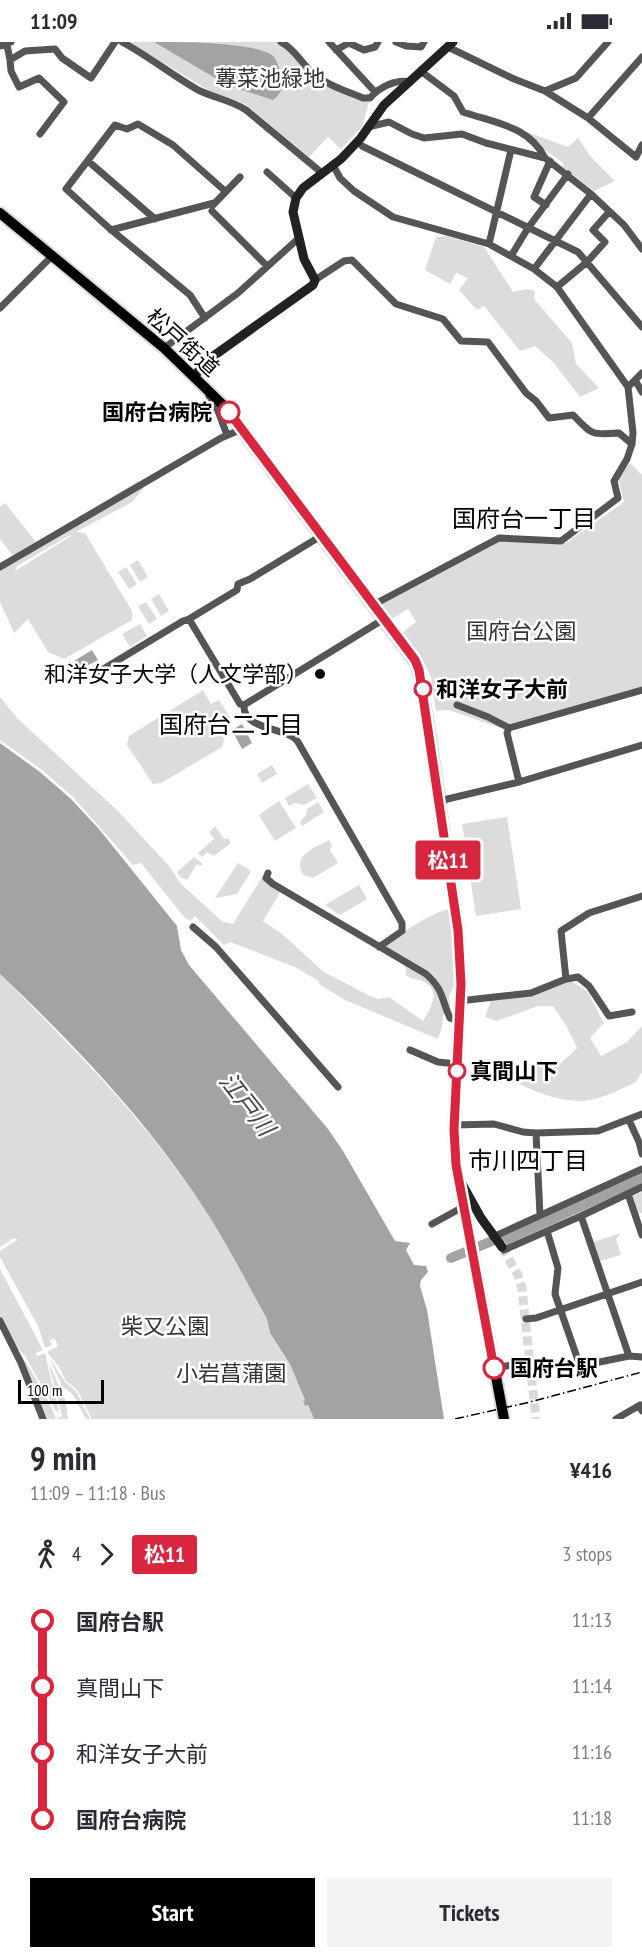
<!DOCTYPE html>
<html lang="en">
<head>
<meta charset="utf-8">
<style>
  :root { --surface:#fff; --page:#f2f2f3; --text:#2b2b33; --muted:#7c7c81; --accent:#000 }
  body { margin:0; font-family:"PT Sans Narrow","Noto Sans JP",sans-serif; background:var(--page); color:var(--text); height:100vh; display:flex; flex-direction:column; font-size:22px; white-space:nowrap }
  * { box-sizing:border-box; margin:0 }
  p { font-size:20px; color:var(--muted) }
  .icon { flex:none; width:33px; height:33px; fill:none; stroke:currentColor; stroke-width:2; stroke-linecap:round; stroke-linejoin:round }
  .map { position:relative; height:1377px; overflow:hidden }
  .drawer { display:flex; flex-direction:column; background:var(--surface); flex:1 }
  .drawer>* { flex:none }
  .badge { padding:0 12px; border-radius:4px; font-size:21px; line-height:39px }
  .scale { position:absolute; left:18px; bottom:15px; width:86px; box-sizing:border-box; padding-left:6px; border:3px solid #000; border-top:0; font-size:16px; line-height:21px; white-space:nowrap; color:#000; -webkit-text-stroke:4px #fff; paint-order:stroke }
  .map>.badge { position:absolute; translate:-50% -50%; box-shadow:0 0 0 3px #fff }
  .legs { display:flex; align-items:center; gap:9px; height:66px; padding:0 30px; font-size:20px }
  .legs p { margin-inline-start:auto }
  .headline { display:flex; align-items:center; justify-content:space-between; height:102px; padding:0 30px }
  h1 { font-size:33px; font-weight:600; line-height:45px }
  .action { display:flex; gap:12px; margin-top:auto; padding:12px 30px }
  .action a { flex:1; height:69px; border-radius:0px; background:var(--accent); color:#fff; font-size:24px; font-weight:600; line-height:69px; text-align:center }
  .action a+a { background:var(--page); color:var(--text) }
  ul { padding:0 30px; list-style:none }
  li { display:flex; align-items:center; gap:21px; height:66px; font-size:22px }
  li i { display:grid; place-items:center; width:9px; height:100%; margin:0 8px; background:currentColor }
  li i::after { content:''; width:15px; height:15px; margin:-8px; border:4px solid; border-radius:50%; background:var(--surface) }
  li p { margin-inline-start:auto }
  li:first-child i { background:linear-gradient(#0000 50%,currentColor 0) }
  li:last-child i { background:linear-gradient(currentColor 50%,#0000 0) }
  .status { display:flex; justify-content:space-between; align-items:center; height:42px; padding:0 30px; background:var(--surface); direction:ltr }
  .status svg { height:16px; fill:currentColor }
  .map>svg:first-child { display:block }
</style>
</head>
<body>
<div class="status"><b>11:09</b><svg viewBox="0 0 49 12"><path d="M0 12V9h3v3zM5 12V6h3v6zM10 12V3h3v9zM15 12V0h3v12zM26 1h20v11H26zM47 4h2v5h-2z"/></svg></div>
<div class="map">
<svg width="642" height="1377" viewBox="0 0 642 1377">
  <rect width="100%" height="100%" fill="#fff"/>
  <path fill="#dcdcdc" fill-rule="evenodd" d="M128 0H281L310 29 363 56H370L362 85 341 107 328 95 309 115 246 63 231 56 215 52Z
    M530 91 568 105 578 96 591 115 615 139 594 149 563 125V121C557 117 552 112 546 109 538 105 531 105 525 97Z
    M447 194 484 205 513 250 527 247 535 249 534 257 572 301 576 322 599 346 580 355 553 320 535 304 520 309 484 264 477 268 459 248 468 236 456 231 450 242 425 228 436 195Z
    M630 421 642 433V647L509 686H500L449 668 436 669 431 635 422 617 403 590 416 580 408 567 393 576 381 562 500 499 566 501 624 460 618 436Z
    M137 440 144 446 132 460 76 490 85 491 132 569V578L64 617 48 610 28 577 14 591 0 560V520L13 514 0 497V465L5 461 36 500ZM70 493 71 494 15 529 17 524Z
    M138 518 148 535 140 540 130 523Z
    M126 525 137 542 129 547 118 530Z
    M159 552 169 569 161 574 151 557Z
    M146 560 157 577 149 582 138 564Z
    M140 582 147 594 130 605 122 592Z
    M203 648 211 662 219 658 231 677 224 682 228 689 226 691 222 705 161 741 153 742 127 703 129 694Z
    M0 655 17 676 118 769 169 824 181 842 223 880 233 882 262 835 281 849 263 879 282 892 324 930 368 953 378 957 389 955 423 979C430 967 442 949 424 940 418 936 412 939 406 933L405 917 385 906 386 902C405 890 427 872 449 867L455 925V941L449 954 451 974 443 973 442 985 438 997 345 958 319 942V939L295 925 230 900 224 903 195 874 190 879 184 875 141 821 133 823 73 755 42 728 0 698Z
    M272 723 277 732 262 741 257 732Z
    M308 742 317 756 304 763 295 761 289 764 285 756Z
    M279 759 296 786 275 799 259 773Z
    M318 760 324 770 302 784 300 780 306 773 307 767Z
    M507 775 521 867 476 874 462 782Z
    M215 784 224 797 228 796 231 801 214 814 207 810 202 815 198 811 214 797 209 790Z
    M329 798 332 803 330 808 338 821 313 836 303 833C292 813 314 806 329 798Z
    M194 815 203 822 201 824 197 822 187 838 180 835 177 830Z
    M238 821 250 828V831L237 852 215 856Z
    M359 843 367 857 340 873 325 863Z
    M0 932C75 1008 151 1083 209 1174 230 1207 248 1243 267 1277L270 1291 290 1322 305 1358 303 1360 305 1364 308 1363 314 1377H92L77 1348 66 1339 59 1325 47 1310 58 1304 55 1297 50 1298 52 1303 45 1306 38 1284 0 1215V1209L17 1198 14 1196 0 1205Z
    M571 939 587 949 604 981 590 996 601 1014 627 1000 642 984V1030L636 1040C619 1048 597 1060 578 1059 554 1058 530 1048 510 1037L518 1024 560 1022 577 1006 567 985 553 964H538L497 979 485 975 491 958Z
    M642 1150V1171L638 1172 632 1154Z
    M621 1191 616 1197 621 1213 600 1219 593 1200Z
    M0 1227 43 1308 36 1311 37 1314 45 1311 47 1316 46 1317 60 1374 58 1369H56L25 1314 13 1301 0 1275Z
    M14 1304C28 1322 49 1356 56 1377H45Z
    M49 1315 65 1340 76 1349 90 1377H86L73 1353 62 1344Z
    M48 1319 66 1360 68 1377H58L57 1372 59 1376 62 1374Z"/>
  <path fill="#a3a3a3" d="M154 0C182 0 252 0 272 13 277 18 280 28 281 34 283 45 283 50 273 58L227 43Z
    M92 608 98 618 79 628 74 619Z
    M242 682 252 701 242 707 232 688Z
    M0 701 40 730 71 757 99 787 177 884 181 908 189 923 328 1087 343 1109 395 1199 410 1201 406 1208 414 1223 426 1224 428 1230 421 1238 420 1244 427 1268 444 1377H314L308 1363 305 1364 303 1359 305 1358 290 1322 270 1291 267 1277C248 1243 230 1207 209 1174 152 1084 77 1005 0 932Z
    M642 1129V1142L507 1203 501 1195Z"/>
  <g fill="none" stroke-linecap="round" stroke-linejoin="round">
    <path stroke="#a3a3a3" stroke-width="10" d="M451 1216 504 1194"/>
    <path stroke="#d9d9d9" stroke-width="9" stroke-dasharray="9 4.5" stroke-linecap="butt" d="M502 1205 518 1233 522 1247 536 1377"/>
    <defs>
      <path id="primary" d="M0 171 164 306 223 363 417 623 428 680 458 888 461 942 454 1087 456 1123 504 1377"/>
    </defs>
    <use href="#primary" stroke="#dbdbdb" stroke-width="14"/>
    <path stroke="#555" stroke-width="7" d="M122 0C148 14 172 33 198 48 214 56 231 58 246 68L322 131
      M281 0C295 7 300 20 312 30 326 43 346 49 363 56H370C379 45 396 37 410 40
      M329 0 375 50
      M396 0 406 4 421 5 424 0
      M7 3 10 18 25 9 55 7 62 16 91 36 115 0
      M0 4 11 0
      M448 5 514 37 545 49 576 36 608 0
      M336 8 349 1 364 8 375 5 378 0
      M10 18 11 29 19 45 39 36 64 60 40 92
      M422 30 454 54 463 70C495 81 529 84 545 116
      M545 49 588 76 636 115 642 103
      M588 76 642 15
      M368 85 389 80 412 92 424 96 462 92 486 101 545 116 591 152 624 183 642 207
      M362 104 578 210 642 285
      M88 119 155 177
      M333 123 340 136 354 149 393 175 489 202 534 227 557 245 628 345 633 391 632 402 627 417 614 439 618 456 561 499 499 496 373 563
      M267 130 296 156
      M213 163 240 135
      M546 163 534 155 550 119
      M212 169 267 224
      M111 188 214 161
      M489 202 511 108
      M511 214 528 186 568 132
      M534 227 591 152
      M315 238 344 219 352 218 396 262 443 277 461 299 488 300 526 351 536 359 549 376 573 373C593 393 590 393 619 391L632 402
      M557 245 587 220 605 200 593 188 609 170
      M0 266 52 214
      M205 276 190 253 109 186 66 147 115 83 127 87 138 82 173 103 225 149
      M164 306 238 251 299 196
      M635 338 642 350
      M628 345 642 331
      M209 354 218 369 227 393
      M321 494 250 537 238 542 237 548 189 577 240 662 244 663C242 689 289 685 298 700 333 760 367 821 402 881V889L379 905
      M0 525 221 396 242 387
      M95 632 183 579 189 577
      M244 663 384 577
      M457 663 488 675 509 686
      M519 740 642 703
      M439 759 519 740 507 691 509 686 642 648
      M268 831 266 836 273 842 426 932C444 948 441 957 450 976L458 978
      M193 885 216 905 338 1045
      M566 937 561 889 589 871 642 854
      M459 959 531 951 566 937 578 935 589 944 609 974 632 970
      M410 1008 438 1020 457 1022
      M629 1078 639 1100 642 1112
      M455 1083 494 1082 523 1090 536 1091 598 1089 642 1072
      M536 1091 540 1173
      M628 1152 642 1193
      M581 1174 629 1314
      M432 1182 463 1165
      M547 1189 558 1226 555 1252 580 1324 629 1314 642 1315
      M493 1195 642 1127
      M504 1208 581 1174 642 1145
      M526 1277 536 1276 642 1240
      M0 1279 21 1321 43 1377
      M494 1326 530 1320
      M616 1377 640 1363 642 1369"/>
    <path stroke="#222" stroke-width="9" d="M195 334 205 320 313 243 315 238 304 217 293 170 296 156 303 146 341 117 360 97 384 63 453 0
      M461 1140 481 1176 502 1205"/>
    <use href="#primary" stroke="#000" stroke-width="10"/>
    <path stroke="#000" stroke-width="1.5" stroke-dasharray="9 3 1.5 3" stroke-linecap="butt" d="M455 1377 530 1360 642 1330"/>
  </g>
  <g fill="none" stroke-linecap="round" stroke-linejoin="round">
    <defs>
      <path id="line-1" d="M229 370 415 618 419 628 458 888 461 942 454 1087 456 1123 494 1326"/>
    </defs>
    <use href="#line-1" stroke="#fff" stroke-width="14"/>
    <use href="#line-1" stroke="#d7263d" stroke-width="9"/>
  </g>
  <g fill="#fff" stroke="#d7263d" stroke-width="3">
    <circle cx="229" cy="370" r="10"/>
    <circle cx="423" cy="647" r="8"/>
    <circle cx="457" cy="1029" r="8"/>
    <circle cx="494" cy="1326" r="10"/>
  </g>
  <circle fill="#000" stroke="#fff" stroke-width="2" cx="320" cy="632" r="6"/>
  <g text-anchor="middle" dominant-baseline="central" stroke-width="5" stroke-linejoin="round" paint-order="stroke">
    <g font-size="22" fill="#333" stroke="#fff">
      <text x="270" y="36">蓴菜池緑地</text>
      <text x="521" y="589">国府台公園</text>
      <text x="165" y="1284">柴又公園</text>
      <text x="231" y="1331">小岩菖蒲園</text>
    </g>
    <g font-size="22" fill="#000" stroke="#fff">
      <text transform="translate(183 300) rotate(42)">松戸街道</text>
    </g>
    <g font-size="22" font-weight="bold" fill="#000" stroke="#fff" text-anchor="start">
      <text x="212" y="370" text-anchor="end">国府台病院</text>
      <text x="436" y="647">和洋女子大前</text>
      <text x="470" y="1029">真間山下</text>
      <text x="510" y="1326">国府台駅</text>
    </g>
    <g font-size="22" fill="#000" stroke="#fff" text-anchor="end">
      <text x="308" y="632">和洋女子大学（人文学部）</text>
    </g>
    <g font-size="24" fill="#000" stroke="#fff">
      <text x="524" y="476">国府台一丁目</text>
      <text x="231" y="682">国府台二丁目</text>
      <text x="528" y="1118">市川四丁目</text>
    </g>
    <g font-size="24" font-style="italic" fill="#444" stroke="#fff">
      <text transform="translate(247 1062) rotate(52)">江戸川</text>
    </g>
  </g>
</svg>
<div class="scale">100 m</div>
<b class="badge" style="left:448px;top:818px;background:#d7263d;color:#fff">松11</b>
</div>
<section class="drawer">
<div class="headline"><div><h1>9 min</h1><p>11:09 – 11:18 · Bus</p></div><b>¥416</b></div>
<div class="legs"><svg class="icon" aria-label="walk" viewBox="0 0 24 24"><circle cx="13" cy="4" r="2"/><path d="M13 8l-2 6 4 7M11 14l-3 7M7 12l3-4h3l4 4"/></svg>4<svg class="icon" aria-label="forward" viewBox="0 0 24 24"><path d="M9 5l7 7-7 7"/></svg><b class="badge" style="background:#d7263d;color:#fff">松11</b><p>3 stops</p></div>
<ul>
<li><i style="color:#d7263d"></i><b>国府台駅</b><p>11:13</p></li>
<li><i style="color:#d7263d"></i><span>真間山下</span><p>11:14</p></li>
<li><i style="color:#d7263d"></i><span>和洋女子大前</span><p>11:16</p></li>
<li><i style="color:#d7263d"></i><b>国府台病院</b><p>11:18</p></li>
</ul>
<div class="action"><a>Start</a><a>Tickets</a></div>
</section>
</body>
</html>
